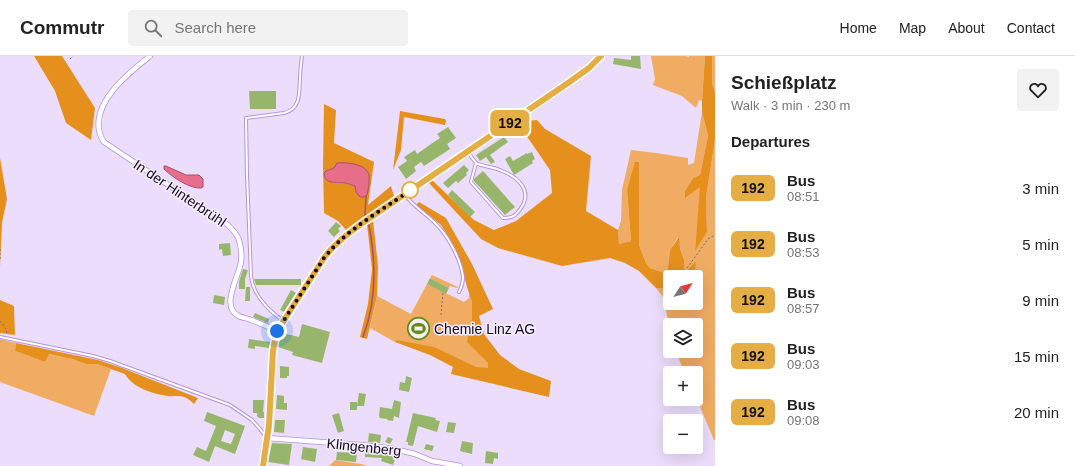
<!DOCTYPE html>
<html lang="en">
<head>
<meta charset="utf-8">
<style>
  :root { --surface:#fff; --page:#f2f2f2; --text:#222; --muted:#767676; --line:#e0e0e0 }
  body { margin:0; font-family:Arial,sans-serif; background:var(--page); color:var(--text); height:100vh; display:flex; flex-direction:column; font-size:15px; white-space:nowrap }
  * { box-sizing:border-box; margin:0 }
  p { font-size:13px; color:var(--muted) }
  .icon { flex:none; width:22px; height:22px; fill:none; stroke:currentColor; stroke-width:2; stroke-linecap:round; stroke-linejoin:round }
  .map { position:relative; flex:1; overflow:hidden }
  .drawer { display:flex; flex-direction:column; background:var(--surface); width:360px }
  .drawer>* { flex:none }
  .badge { padding:0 8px; border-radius:6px; font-size:14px; line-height:26px }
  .needle { width:26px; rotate:54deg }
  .buttons { position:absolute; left:663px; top:214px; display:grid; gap:8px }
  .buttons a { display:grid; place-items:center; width:40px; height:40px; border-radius:4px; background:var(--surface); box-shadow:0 4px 16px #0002; font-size:20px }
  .you { position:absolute; width:20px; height:20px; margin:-10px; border:3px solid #fff; border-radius:50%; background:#1a73e8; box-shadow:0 0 0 6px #1a73e833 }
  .map>.badge { position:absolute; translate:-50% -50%; box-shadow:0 0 0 2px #fff }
  h2 { padding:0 16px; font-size:15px; line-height:36px }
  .round { display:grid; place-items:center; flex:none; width:42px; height:42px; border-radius:4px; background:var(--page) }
  .headline { display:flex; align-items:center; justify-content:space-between; height:68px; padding:0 16px }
  h1 { font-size:19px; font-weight:800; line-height:30px }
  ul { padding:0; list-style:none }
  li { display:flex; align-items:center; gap:12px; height:56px; padding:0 16px }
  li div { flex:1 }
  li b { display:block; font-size:15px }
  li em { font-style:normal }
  li .badge { min-width:44px; font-weight:700; text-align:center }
  header { display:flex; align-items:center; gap:24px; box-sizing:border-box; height:56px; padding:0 20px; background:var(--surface); border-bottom:1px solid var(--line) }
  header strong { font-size:19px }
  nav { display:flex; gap:22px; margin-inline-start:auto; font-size:14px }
  .search { width:280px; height:36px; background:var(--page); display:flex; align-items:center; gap:10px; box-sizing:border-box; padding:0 14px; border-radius:4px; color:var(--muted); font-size:15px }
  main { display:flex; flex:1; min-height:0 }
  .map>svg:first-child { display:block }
</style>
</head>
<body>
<header>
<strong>Commutr</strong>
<div class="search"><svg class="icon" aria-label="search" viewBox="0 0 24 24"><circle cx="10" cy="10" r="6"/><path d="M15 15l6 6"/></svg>Search here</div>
<nav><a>Home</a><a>Map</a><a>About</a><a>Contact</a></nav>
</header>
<main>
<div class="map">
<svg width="715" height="410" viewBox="0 0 715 410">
  <rect width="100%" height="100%" fill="#ebddfb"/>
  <path fill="#efac62" d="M651 0H685L689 1V0H705L702 45 699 44 696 52 682 40 653 29 655 23Z
    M712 0H715V36L712 27Z
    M702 56 708 80 700 119 693 122 685 135V141L701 130 695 194 707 176 706 141 715 84V384H714L696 341V317H685L680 306 677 295H696V269H670V273L663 241 656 232 670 233V247H696V221H695L696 205 684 219V203L680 191 678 181 670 194 667 218 650 212 646 207 639 189V106L627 134 631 185 619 188 618 174 621 165 622 134 631 94 656 97 688 102V109L694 107Z
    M432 219 458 231 457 232 450 230 449 232 430 222Z
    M427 228 464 246 469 242V236L472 246V261L470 273 479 297 488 307V312H476L457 303 396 284 395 286 370 272 377 240 411 258Z
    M0 283 16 287 15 295 45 306 48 298 72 303 86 308H97L111 313 94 360 0 326Z
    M335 404 361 408 367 410H329Z"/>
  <path fill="#e5901d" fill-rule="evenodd" d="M34 0H62L95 52 91 84 66 67 55 35Z
    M705 0H712V27L715 36V84L706 141 707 176 695 195 700 131 685 142V135L693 122 700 119 708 80 702 56V45Z
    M324 48 336 54 334 87 374 106 368 149 391 130 394 140 346 174 338 165 324 157 323 109ZM334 112 367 139 356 136 355 130 344 127H333L326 115Z
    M400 55 445 63 446 65 445 69 404 61 401 94 393 114Z
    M537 64 545 73 591 100 586 155 618 174 619 188 631 185 627 134 635 106H639V189L646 207 650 212 667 218 670 194 679 181 680 192 684 203V218L696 205 695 221H670V233L656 232 639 215 625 207 610 202 562 210 498 192 481 183 429 127 432 124 474 164 494 174 516 165 552 137 550 114 517 66Z
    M0 102 7 143 2 167 0 211Z
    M419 146 446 162 472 208 493 253 479 260 484 278 500 299 519 313 551 325 549 341 451 318 453 311 430 299 395 286 396 284 434 291 476 311 488 312V307L467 286 472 261V246L467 231 462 212 457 197 446 177 441 169 416 149Z
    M373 164 378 210 377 240 367 283 360 281 368 248 372 213 367 168Z
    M0 244 14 250 15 279 0 277Z
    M16 287 98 304 122 312 198 342 194 348C192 346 188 342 184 341 179 339 173 341 168 340 153 338 133 332 125 318L97 308H86L72 303 49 298 45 306 15 295Z"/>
  <path fill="#e76e8b" stroke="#a84f6b" d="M337 107C346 106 367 108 369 119 370 124 368 134 367 139L364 141H360L356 136 355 130C352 129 349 128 345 127 337 125 325 130 324 117L326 115 334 112Z
    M164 110H166L186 119H199L203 123V131L201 132C190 133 172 121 164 113Z"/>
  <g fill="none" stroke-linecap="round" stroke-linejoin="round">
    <path stroke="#a84f6b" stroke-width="1.5" d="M366 140 365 158 366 162
      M363 281C374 252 376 220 372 189 371 181 370 173 368 165"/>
  </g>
  <path fill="#98b66b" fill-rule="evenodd" d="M631 0H640L641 13 613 8 614 2 631 4Z
    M249 35H276V53H250Z
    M448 71 456 82 447 88 450 93 424 110 421 106 414 111 416 115 406 123 398 111 407 105 404 101 415 94 417 98 431 88 440 82 437 78Z
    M504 81 508 86 490 99 495 106 491 108 486 101 480 105 476 99Z
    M532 96 535 103 532 105 533 107 514 119 505 103 510 100 513 105 527 97V98Z
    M464 109 469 114 466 117 467 119 458 127 456 125 448 132 443 127Z
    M483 115 515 151 505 159 474 125V123Z
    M452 134 475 156 470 161 448 139Z
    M336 166 341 170 338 173 340 175 334 181 328 175Z
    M230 187 231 199 223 200 222 193 219 194V188Z
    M243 213 248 214 245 223V233H239V226Z
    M430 222 449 232 446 238 427 228Z
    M254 223H301V229H256Z
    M246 231H250V245H245Z
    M291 234 296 237 284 256 280 254Z
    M214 239 225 241 224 249 213 247Z
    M255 257 269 263 268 267 253 261Z
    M302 268 330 276 322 307 292 299 293 296 278 291 282 277 299 281Z
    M249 283 270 286 269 292 255 290V293L248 292Z
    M280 310 289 311V320H287V322H280Z
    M406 320 412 322 409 336 399 334 400 326 405 327Z
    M359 337 366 338 364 350H357Z
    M277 339 284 340V347H287V354L276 353Z
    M253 344H264L263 356H264V362H259L257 360V357H253Z
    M394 344 401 346 399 362 394 360 393 365 387 364 388 363 380 362 379 360 380 351 392 353Z
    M350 346H357V354H350Z
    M207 356 245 370 235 398 215 390 209 406 193 399 197 391 206 395 216 370 204 365ZM225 374 235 378 231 388 221 385Z
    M339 357 344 375 338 377 332 359Z
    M413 357 436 362 435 364 440 365 437 376 418 370 413 390 408 389V386H406Z
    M275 364H285L284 377 274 376Z
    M448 366 456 367 454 377 446 376Z
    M369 377 381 379 380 387 368 386Z
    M388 381 393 383 390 388 385 386Z
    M462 385 473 387 472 398 460 395Z
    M272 387 292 388 289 409 268 406Z
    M426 388 434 390 432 395 424 393Z
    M303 391 317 393 315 406 301 403Z
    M365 393 379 396V398L380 396 394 401 393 404H395L393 409 381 405 382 402 365 401Z
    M486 395 498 397V403L494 402 493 408 485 407Z
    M337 396 357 397 356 406 336 404Z"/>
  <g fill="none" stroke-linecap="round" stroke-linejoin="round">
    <defs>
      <path id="lane" d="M468 96C471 100 474 106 478 108 486 111 494 111 502 115 518 121 533 135 521 152 516 160 512 162 503 162L471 126 476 107
        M405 139C413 150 425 157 435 167 448 179 461 204 463 221 463 227 461 232 459 236
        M282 264C267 253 253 239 251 220L247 119 246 62 284 57C301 53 299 37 300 23 300 15 301 8 302 0
        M0 281 93 300 110 305 230 349 252 364 260 373 266 381"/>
      <path id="street" d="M150 0C129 17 94 44 99 74 100 79 101 82 104 86L228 169C233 174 237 178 239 184 241 191 242 199 241 206 239 220 221 249 237 259 241 262 247 262 251 264 260 267 269 271 277 275
        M267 382 362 389 394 393 415 398 432 405 460 410"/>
      <path id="secondary" d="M263 410 269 369 273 295 276 279 279 272 324 202C335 187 349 177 364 166L569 27 589 12 601 0"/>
    </defs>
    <use href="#lane" stroke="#b693d9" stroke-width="4"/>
    <use href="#street" stroke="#b693d9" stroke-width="6"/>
    <use href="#secondary" stroke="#b693d9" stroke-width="8"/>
    <path stroke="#7a6c87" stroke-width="1" stroke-dasharray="2 2" stroke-linecap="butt" d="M70 3 73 0
      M0 193V203
      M687 212 708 183 715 179
      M441 259 443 236
      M0 265 6 273 7 278"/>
    <use href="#lane" stroke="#fff" stroke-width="2"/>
    <use href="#street" stroke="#fff" stroke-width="4.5"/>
    <use href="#secondary" stroke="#fff" stroke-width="6"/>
  </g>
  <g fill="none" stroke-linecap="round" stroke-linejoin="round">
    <defs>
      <path id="line" d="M263 410 269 369 273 295 276 279 279 272 324 202C335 187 349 177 364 166L568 27 589 12 601 0"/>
    </defs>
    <use href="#line" stroke="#fff" stroke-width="9"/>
    <use href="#line" stroke="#e4ae44" stroke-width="6"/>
    <path stroke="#160821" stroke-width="4" stroke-dasharray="0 7.2" d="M277 275 324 202C342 179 366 164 390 148 396 144 404 139 410 134"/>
  </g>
  <defs>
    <symbol id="stadium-ring" viewBox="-11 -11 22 22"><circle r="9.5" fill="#f5eefd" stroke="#678c16" stroke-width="1.5"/><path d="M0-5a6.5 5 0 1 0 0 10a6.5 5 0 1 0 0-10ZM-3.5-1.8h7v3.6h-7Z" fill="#678c16"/></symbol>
  </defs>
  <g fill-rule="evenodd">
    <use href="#stadium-ring" x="406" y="260" width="25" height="25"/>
  </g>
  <circle fill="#fff" stroke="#e4ae44" stroke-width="2" cx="410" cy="134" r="8"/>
  <g text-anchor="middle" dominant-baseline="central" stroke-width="3" stroke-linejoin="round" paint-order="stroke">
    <g font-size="14" fill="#160821" stroke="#f5eefd">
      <text transform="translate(180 137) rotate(34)">In der Hinterbrühl</text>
      <text transform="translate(364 391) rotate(6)">Klingenberg</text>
    </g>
    <g font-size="14" fill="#160821" stroke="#f5eefd" text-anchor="start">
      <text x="434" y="273">Chemie Linz AG</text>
    </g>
  </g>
</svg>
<div class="buttons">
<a><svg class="needle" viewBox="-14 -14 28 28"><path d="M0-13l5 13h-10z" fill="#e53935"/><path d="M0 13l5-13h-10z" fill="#767676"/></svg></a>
<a><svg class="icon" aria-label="layers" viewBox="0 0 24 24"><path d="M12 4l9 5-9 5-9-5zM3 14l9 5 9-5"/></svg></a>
<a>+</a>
<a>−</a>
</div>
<div class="you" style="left:277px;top:275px"></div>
<b class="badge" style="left:510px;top:67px;background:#e4ae44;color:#111">192</b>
</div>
<section class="drawer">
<div class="headline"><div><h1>Schießplatz</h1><p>Walk · 3 min · 230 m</p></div><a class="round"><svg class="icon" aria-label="heart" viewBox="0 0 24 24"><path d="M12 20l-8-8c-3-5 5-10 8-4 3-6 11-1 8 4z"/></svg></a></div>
<h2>Departures</h2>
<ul>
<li><span class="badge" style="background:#e4ae44;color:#111">192</span><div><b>Bus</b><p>08:51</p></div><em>3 min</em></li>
<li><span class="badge" style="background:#e4ae44;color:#111">192</span><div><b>Bus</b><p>08:53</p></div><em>5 min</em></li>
<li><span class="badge" style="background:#e4ae44;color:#111">192</span><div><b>Bus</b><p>08:57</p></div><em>9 min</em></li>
<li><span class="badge" style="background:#e4ae44;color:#111">192</span><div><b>Bus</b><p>09:03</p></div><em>15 min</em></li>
<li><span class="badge" style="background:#e4ae44;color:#111">192</span><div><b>Bus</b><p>09:08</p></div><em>20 min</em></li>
</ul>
</section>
</main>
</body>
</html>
